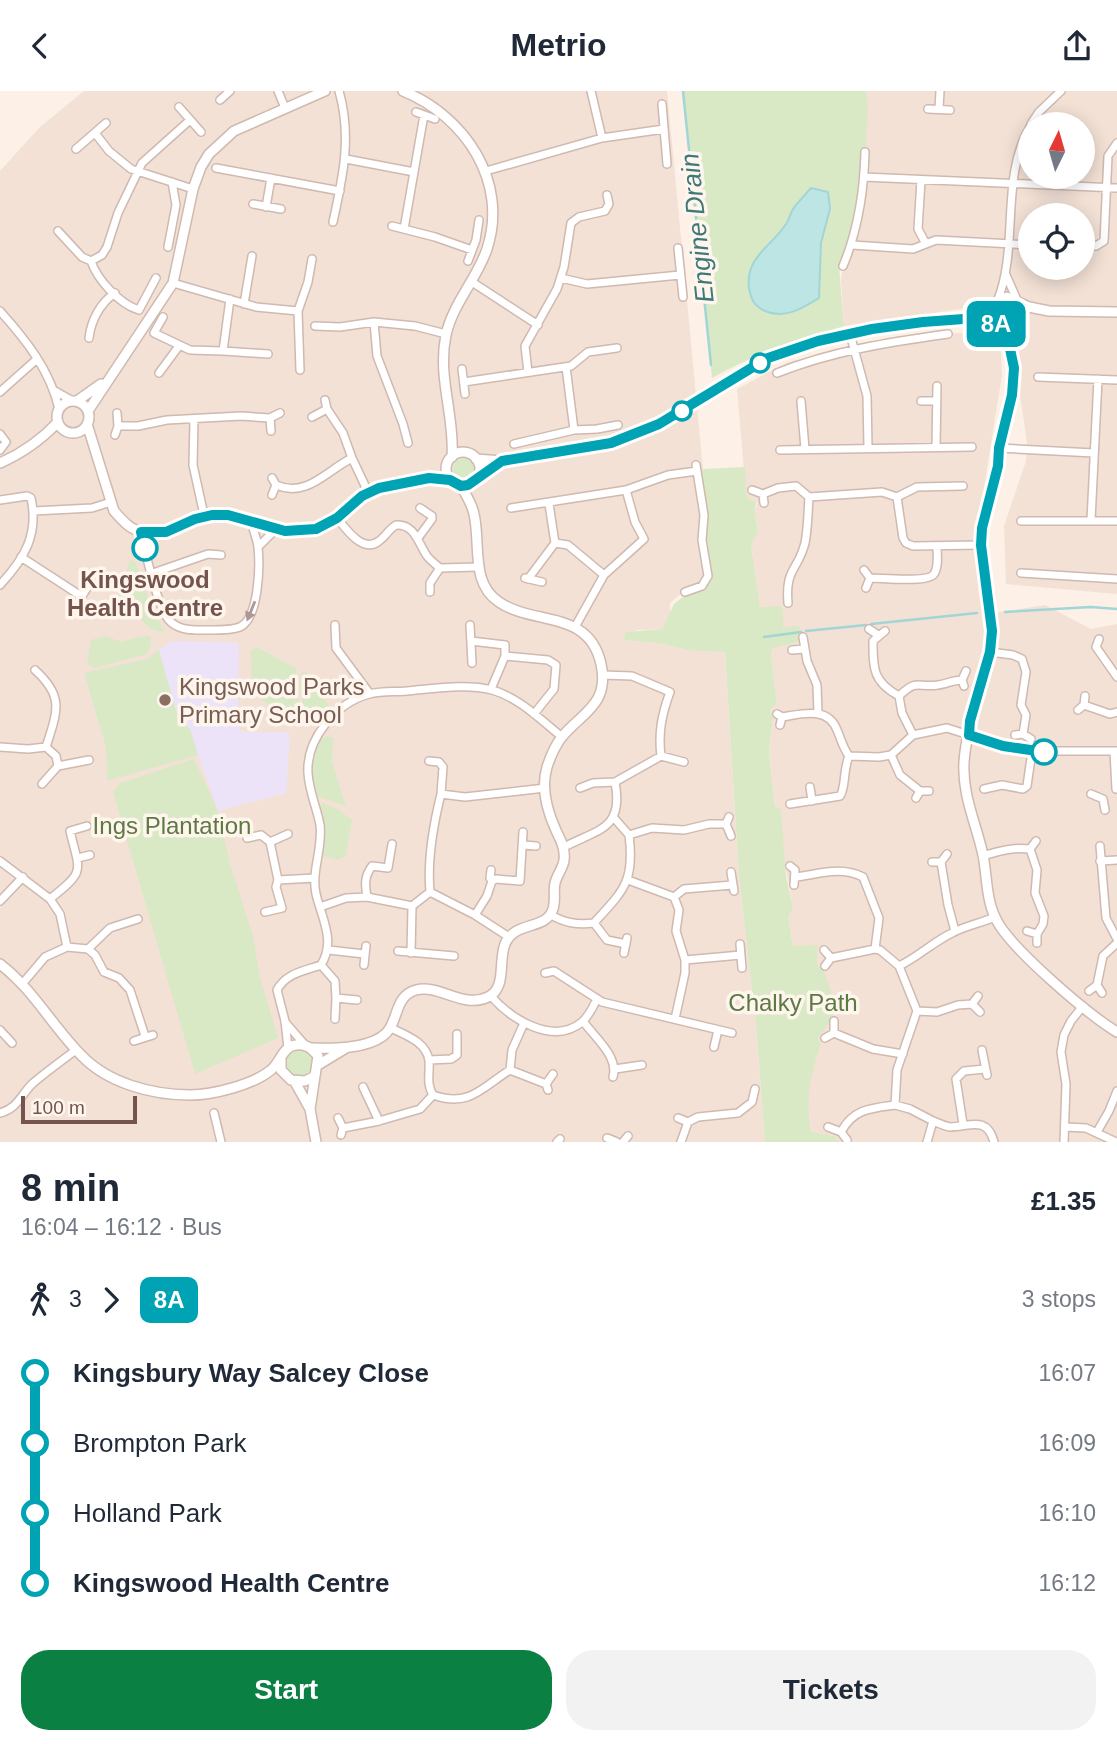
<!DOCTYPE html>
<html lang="en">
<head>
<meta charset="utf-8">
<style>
  :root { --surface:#fff; --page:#f2f2f3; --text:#1f2937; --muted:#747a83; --accent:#0b8043 }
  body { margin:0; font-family:Helvetica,sans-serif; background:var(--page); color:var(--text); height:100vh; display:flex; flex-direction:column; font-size:26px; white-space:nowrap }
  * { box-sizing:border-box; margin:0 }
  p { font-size:23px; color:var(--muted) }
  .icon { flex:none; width:38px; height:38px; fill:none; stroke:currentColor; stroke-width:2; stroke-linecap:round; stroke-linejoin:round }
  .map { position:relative; height:1051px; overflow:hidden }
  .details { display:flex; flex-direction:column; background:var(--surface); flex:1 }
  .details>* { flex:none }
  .badge { padding:0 14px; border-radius:10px; font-size:24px; line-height:46px }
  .needle { width:46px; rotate:5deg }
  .fabs { position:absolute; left:1018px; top:21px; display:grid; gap:14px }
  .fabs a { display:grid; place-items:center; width:77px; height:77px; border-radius:50%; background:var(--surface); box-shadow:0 4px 18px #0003; font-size:35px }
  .scale { position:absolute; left:21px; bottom:18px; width:116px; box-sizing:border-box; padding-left:7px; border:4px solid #74544c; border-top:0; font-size:19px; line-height:24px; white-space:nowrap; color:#74544c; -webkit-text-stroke:5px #fef5ed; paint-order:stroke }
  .map>.badge { position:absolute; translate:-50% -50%; box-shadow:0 0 0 4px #fff }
  .legs { display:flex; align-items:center; gap:10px; height:77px; padding:0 21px; font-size:23px }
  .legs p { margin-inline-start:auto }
  .summary { display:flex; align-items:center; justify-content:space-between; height:119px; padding:0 21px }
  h1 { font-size:38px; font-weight:700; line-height:52px }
  .cta { display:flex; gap:14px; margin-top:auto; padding:14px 21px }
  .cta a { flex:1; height:80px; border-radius:28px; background:var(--accent); color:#fff; font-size:28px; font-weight:700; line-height:80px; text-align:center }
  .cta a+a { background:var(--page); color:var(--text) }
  ul { padding:0 21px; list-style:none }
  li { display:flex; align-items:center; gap:24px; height:70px; font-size:26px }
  li i { display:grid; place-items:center; width:10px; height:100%; margin:0 9px; background:currentColor }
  li i::after { content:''; width:18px; height:18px; margin:-9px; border:5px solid; border-radius:50%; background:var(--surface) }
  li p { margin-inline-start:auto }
  li:first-child i { background:linear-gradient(#0000 50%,currentColor 0) }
  li:last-child i { background:linear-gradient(currentColor 50%,#0000 0) }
  header { display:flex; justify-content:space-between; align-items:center; height:91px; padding:0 21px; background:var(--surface); font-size:32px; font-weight:700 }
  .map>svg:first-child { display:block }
</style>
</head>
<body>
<header><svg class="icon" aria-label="back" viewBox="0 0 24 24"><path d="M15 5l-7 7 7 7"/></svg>Metrio<svg class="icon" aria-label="share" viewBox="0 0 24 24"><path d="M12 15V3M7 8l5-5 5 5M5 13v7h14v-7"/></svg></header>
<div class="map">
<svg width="1117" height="1051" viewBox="0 0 1117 1051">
  <rect width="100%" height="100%" fill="#fcf0e7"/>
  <path fill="#f3e1d5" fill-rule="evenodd" d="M84 0H667L703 378 695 382 701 424 705 482 701 493 684 500 670 512V522L662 538 636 539 625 549 658 552 692 560 725 561 739 785 756 934 765 1051H0V80L40 36Z
    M866 0H1117V503L1006 493 1004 435 1026 370 1027 352 1008 220 974 216 844 235 841 188 865 61ZM1031 33H1083V86H1031ZM1031 124H1083V177H1031Z
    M976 241 1000 243 1002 284 976 446 983 524 1045 514 1091 538 1117 533V1051H840L834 1045 811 1042 808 1012V993L821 953 817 949 823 939 833 906 827 895 825 883 793 855 788 826 793 817 775 716 769 660 773 626 770 619 777 613 771 564 773 557 800 536H783V519L760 517 751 453 758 442 755 422 757 413 756 410 750 409 746 403 737 298 788 271 896 246Z"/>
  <path fill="#ede3f8" d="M189 550 239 552 238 636 244 641H285L290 643 286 704H278L218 720 198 664 107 690 106 656 84 582 147 568 170 551Z"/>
  <path fill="#d9e9c5" d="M683 0H866L868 15 863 109 843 175H839L844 235C798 249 754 263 712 287Z
    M997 223a11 11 0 1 1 22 0a11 11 0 1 1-22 0Z
    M453 378a11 11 0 1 1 22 0a11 11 0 1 1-22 0Z
    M745 376 746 403 750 409 756 410 755 422 758 442 751 453 760 516 780 515 783 519V536L800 535 798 551 773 557 771 564 777 613 770 619 773 626 769 660 775 716 781 718 786 785 793 817 788 826 793 855 817 854V873L823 878C829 892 837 914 831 929 827 935 821 942 818 948L821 953C809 991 806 1002 811 1041L834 1045 840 1051H765L756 934 739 785 725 561 692 560 658 552 624 549 626 541 662 538 674 513 709 485 699 381 703 378Z
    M130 468 136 472 153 521 165 540C140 544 141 511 116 518 112 507 128 482 130 468Z
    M105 545 122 551 138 546 151 545V555L147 563 95 577 87 573 91 549Z
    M256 556 296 577C295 591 302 615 297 626L291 628C251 603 252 608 251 560Z
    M159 559 176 620 191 640 198 664 107 690 106 656 84 582 147 568Z
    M307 581 330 616 315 630 306 626C303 612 297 596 301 582Z
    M327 645 333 647 332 671 346 715 316 705C307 689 314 664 320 649Z
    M194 668 217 717 231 776 253 845 260 887 278 947 195 983 113 701 120 692Z
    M323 712 339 719 352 729 346 765 338 769 323 765 325 738 320 716Z
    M286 973a14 14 0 1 1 28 0a14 14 0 1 1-28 0Z"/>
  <path fill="#bce5e4" stroke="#a2d6d6" stroke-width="2" d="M811 97 828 101 830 118 821 152 819 207C801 218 784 229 763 219 753 214 751 207 749 197 745 166 772 155 786 133 789 129 790 123 793 118 798 111 805 104 811 97Z"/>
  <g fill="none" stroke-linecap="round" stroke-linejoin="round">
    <path stroke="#a2d6d6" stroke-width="2.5" d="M683 0 711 274
      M1005 521 1091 516 1117 518
      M871 533 977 522
      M806 540 866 534
      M764 546 801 541"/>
    <defs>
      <path id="minor" d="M278 0 285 17
        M591 0 602 47
        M220 9 230 0
        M662 13 667 73
        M179 16 201 41
        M928 18 950 19
        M939 18 940 0
        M416 21 435 28
        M1031 33 1039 21 1061 0
        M95 42 109 60 131 78 193 98
        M76 58 106 32
        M346 68 414 81
        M216 77 340 100
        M486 80 602 47 664 38
        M864 86 1117 97
        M921 89 918 138 926 153
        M253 113 281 118
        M266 116 271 87
        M333 131C343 86 352 45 339 0
        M392 135 435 146 472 159
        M404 138 424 24
        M58 140 82 166 91 170C97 188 119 213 139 219L156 187
        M852 154 913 158 936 149 1031 154
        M1083 155H1096L1104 150 1108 65 1117 52
        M168 156 176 114 172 91
        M678 157 683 206
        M91 170 102 164 107 156 118 122 142 72 190 29
        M468 170 476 149 479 129
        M843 175C858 139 864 101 865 61
        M1006 184 1017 209
        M561 187 587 193 680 184
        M472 191 538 234
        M173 192 256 216 298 220 300 279
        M997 211C1020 155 999 87 1031 34
        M244 213 252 165
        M0 220C26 249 50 279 59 318
        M298 220 308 191 312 168
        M163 226 154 242 190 259 223 260 230 208
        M315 235 340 236 374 231
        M850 243 867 305 868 357
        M89 247C91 230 100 212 115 202
        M223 260 268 263
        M566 276 574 339
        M462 278 465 303
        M528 281 525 255 557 198 564 176 571 132 579 126 605 120 609 113 607 104
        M159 282 179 255
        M777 282C832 260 890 251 948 243
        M1038 286 1117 289
        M464 291 571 275 588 261 617 257
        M55 300 73 310
        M0 301 37 268
        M801 310 805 358
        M921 310H936
        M327 318 343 342 352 367 368 401
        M312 326 327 318 325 309
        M194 329 193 374 204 424
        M118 335H138L167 329 241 325 270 327
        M271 340 270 327 280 322
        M0 343 6 351 0 359
        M115 344 118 335 117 322
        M408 352 403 333 377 265 374 231 415 235 446 243
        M514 353 574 339 597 338 618 334
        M936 356 937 295
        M999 357 1094 362
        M780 359 972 356
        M276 394C307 407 326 380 352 367
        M752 399 763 403 764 412
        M763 403 778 397 796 395 809 406C808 421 808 437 805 452 798 480 785 477 788 512
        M272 404 276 394 272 387
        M809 406 882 401 897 406 903 447 906 452 913 455 981 454
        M897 406 917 396 963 395
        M0 409 27 405 31 407C39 444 24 468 0 494
        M511 417 626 399 668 384 697 380
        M34 420 92 417 111 411
        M337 427C346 438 363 463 379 450 386 445 389 438 396 434 415 433 418 452 427 465 430 469 435 473 440 477L478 476
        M1091 429 1098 288
        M1021 430H1117
        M141 441C145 461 157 513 168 528 177 539 190 539 202 539 214 539 229 540 240 536 259 527 260 475 258 456 257 448 253 438 251 430
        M418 447 432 428V425L420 417
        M555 452 568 454 604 484
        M258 456 275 439
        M21 466 81 505
        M864 479 870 487 866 497
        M153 482 208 463 221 464
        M1021 482 1117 488
        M525 487 542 491
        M870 487C883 487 928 492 934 483 939 476 937 463 937 455
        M528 488 555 452 549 413
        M430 501V492L440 477
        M685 501 702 495 708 485 702 449 704 424 696 374
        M76 515 87 497
        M335 534 336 557 370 603
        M470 534 472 572
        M575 536 604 484 644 448 635 431 626 399
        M869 538 878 544
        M885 540 873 550C873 578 873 591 899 605L902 622 913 644
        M803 546 807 570 817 594 818 622
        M1099 548 1096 556 1117 586
        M471 550 505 554V565L548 569 556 574 554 598 534 623
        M792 559 804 558
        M990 561 1013 564 1022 568 1026 581 1021 614 1026 624 1023 643
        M35 579C65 606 57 621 46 656L56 665 58 675
        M964 595 962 589 966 580
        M491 598 505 565
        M899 605C918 587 917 597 938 594 946 593 953 589 962 589
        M1084 614 1110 623 1117 621
        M1078 619 1084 614 1085 605
        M777 623 782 626 780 634
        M782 626C802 623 828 615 837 639 841 648 843 657 849 665
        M1015 644 1023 643 1031 648
        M0 656 28 658 46 656
        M1114 660 1116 698
        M891 664 900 684 920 700
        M661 665 684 671
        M849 665 879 666 891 664 913 644 947 637 1003 655 1032 660H1117
        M429 670 439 671 443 676 441 703
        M42 693 58 675 89 669
        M810 696 812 710
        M580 697 593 692 615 691 661 665C658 641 662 623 670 601L632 585 602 584
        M984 698 1002 694 1023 698 1027 695 1032 660
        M1091 703 1103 708 1105 719
        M916 707 920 700H929
        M790 713 840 705C846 696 843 679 849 665
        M729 726 726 733 731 745
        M629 744 652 737 684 739 709 733H726
        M247 747 261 744 270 751 288 743
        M270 751 278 789
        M524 754 536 755
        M1100 755 1106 827 1117 848
        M564 756C599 738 624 738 615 691
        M1030 758 1036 750
        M983 765C999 760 1013 756 1030 758L1037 779 1035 802 1044 825 1043 833 1037 843
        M78 767 90 764
        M0 770 50 808 60 823 67 856 88 858 95 864 104 881 119 887 130 899 145 945
        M1100 770 1117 769
        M932 771H941L947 763
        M941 771 948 814 955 840
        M790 775 795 779 794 794
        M731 781 734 800
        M796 786C820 783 840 775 863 786L879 827 875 858
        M628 789 674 806 684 798 732 794
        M492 790 496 788 520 790 523 741
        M367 806C365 793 364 786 372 775L388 777 392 753
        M674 806 679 819 676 840 685 869V882L675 928
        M50 808C86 779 80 782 70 740L87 735
        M0 810 23 786
        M412 815 430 801
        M320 816 346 807 367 806 412 815
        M265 821 282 817 276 796 278 789 315 787
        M475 824 487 805 492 790 490 787 491 779
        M551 824C565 832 577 834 594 832 623 800 635 791 629 744L615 728
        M594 832 607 849 626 853
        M1027 840 1037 843V852
        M509 846 475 824 430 801C427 768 433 735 441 703L465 706 545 697
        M740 853 742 877
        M88 858 110 837 138 828
        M329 859 364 863
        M824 859 831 867 825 875
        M398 860 454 865
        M411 862 412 815
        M624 862 627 847
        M831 867 875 858 880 859 899 875 917 920 897 979 895 1014 910 1018 933 1030 927 1051
        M685 869 741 864
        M321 874C336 850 322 828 316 803 311 780 323 758 320 734 317 717 309 701 308 682 306 648 336 612 369 603 381 600 395 601 407 600 433 598 465 592 492 599 518 606 541 629 562 646
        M364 874 366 855
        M899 875C918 866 933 851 952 842 965 835 981 832 995 826
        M545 882 554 880 602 911 732 942
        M23 892 45 866 67 856
        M1097 894 1103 865 1117 852
        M1089 900 1097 894 1102 902
        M491 905C511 928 553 955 582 931 589 925 593 916 597 908
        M978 905 972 913 980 921
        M917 920 937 921 958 914 972 913
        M335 928 336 907 357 909
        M583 930C594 946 619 965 613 986
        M285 931 305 954
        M391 937C405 944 427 951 429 970 430 983 426 993 433 1004 470 1017 482 996 510 979L512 959 524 932
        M0 939 12 952
        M834 942 873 958 903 963
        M825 947 834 942V930
        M134 950 153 944
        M714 956 718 939
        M288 957 285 930 277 899C286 882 304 880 321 874L335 890 336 907
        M982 959 987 984
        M429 969 451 968 457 964V943
        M615 978 642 974
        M510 979 546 993
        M363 996 379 1030 420 1018 433 1004
        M548 999 546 993 553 983
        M0 1022C17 1018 21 1004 32 993 46 981 61 970 76 959
        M214 1022 221 1051
        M338 1027 343 1037 341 1044
        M678 1027 688 1031
        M933 1030C938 1032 944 1035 950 1036 969 1036 987 1024 994 1051
        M963 1033 956 988 964 980 985 978
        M828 1036 841 1041
        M1066 1036 1086 1037 1116 1051
        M343 1037 379 1030
        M1097 1041 1109 1020 1117 1000
        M607 1047 617 1051
        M847 1049 841 1041C853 1018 871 1017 895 1014
        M557 1051 560 1048
        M623 1051 628 1045
        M681 1051 688 1031 698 1026 738 1022 752 1011 755 998
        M1064 1051 1066 993 1061 961 1064 944 1071 930 1083 915"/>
      <path id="tertiary" d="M403 0C465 25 509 91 487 158 477 188 453 212 446 244 437 286 455 325 452 366
        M977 227 997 211 1007 206 1029 216 1049 220 1117 221
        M1002 237C1022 280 1009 311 1000 355 996 372 996 389 991 407 989 417 984 427 982 437 976 473 994 511 991 548 987 590 967 629 964 671 962 704 976 732 983 764 987 784 986 807 995 826 1007 855 1089 924 1117 941
        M1009 253C1016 240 1028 227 1021 213
        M77 310 101 293
        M57 326a16 16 0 1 1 32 0a16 16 0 1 1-32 0Z
        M88 320 173 192 193 98 201 76 209 63 234 40 325 0
        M87 333 114 420C122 429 130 439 143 441 171 446 189 424 215 424 249 423 278 446 314 438 335 433 345 417 362 405 382 391 425 387 450 389
        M446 378a17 17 0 1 1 34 0a17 17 0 1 1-34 0Z
        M476 368 502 370 611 352 659 333 768 267 818 251 872 238 923 231 977 227 1007 238 1019 233
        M0 372C23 362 41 349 58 331
        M478 385 502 370
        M0 873C34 899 52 935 82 965 108 992 152 1004 190 1004 212 1004 253 994 271 979 280 972 283 955 296 954 306 952 312 958 318 965L310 1018
        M312 957C333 958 378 958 390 937 398 924 397 904 416 899 440 893 463 918 488 906 507 897 498 870 505 853 515 829 546 840 553 818 556 809 553 800 555 792 558 781 566 774 564 762 564 753 558 745 555 737 547 719 541 696 547 676 550 667 555 655 561 647 581 622 610 614 601 573 589 518 534 535 499 511 470 492 481 453 474 423 472 413 466 404 461 395
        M281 967V979L291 989 305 990 315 985
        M318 974 346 957
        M295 991 310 1018 316 1051"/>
    </defs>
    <use href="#minor" stroke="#cfb9b0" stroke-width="10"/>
    <use href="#tertiary" stroke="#cfb9b0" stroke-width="12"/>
    <use href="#minor" stroke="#fff" stroke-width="7"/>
    <use href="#tertiary" stroke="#fff" stroke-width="9"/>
  </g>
  <defs><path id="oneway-solid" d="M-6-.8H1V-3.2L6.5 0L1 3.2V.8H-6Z" transform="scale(1.75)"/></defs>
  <use fill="#ac9894" href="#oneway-solid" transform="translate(251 520) rotate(112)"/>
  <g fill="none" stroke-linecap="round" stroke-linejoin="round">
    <defs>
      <path id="line-1" d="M145 457 141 441H166L195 428 212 424H228L285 440 316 438 337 427 362 405 379 397 429 387 450 389 461 395 468 394 502 370 611 352 659 333 768 267 818 250 872 238 923 231 977 227 987 229 1002 237 1009 253 1014 277 1012 304 999 357 998 375 982 437 981 454 992 540 990 561 970 630 969 644 1003 655 1044 661"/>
    </defs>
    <use href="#line-1" stroke="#fff" stroke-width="16"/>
    <use href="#line-1" stroke="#00a3b4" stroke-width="10"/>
  </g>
  <g fill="#fff" stroke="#00a3b4" stroke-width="3.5">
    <circle cx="760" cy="272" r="9"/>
    <circle cx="682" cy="320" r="9"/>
    <circle cx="145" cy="457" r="12"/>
    <circle cx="1044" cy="661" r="12"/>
  </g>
  <circle fill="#8d6e63" stroke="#fef5ed" stroke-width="2.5" cx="165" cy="609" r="7"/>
  <g text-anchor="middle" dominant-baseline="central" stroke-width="7" stroke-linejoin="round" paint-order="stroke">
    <g font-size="24" font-weight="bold" fill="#74544c" stroke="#fef5ed">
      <text x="145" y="488">Kingswood<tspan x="145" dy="28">Health Centre</tspan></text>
    </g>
    <g font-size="24" fill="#785e54" stroke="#fef5ed" text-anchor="start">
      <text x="179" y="595">Kingswood Parks<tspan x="179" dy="28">Primary School</tspan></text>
    </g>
    <g font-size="24" fill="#5d7944" stroke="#fef5ed">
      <text x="172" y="734">Ings Plantation</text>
      <text x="793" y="911">Chalky Path</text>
    </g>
    <g font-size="26" font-style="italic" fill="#407879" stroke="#fef5ed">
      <text transform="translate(697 137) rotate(-96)">Engine Drain</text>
    </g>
  </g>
</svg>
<div class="fabs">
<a><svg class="needle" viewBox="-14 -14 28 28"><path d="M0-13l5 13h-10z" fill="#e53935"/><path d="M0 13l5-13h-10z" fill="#747a83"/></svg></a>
<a><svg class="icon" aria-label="locate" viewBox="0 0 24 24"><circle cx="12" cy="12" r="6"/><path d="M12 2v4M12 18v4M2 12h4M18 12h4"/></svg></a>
</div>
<div class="scale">100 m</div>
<b class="badge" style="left:996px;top:233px;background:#00a3b4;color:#fff">8A</b>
</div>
<section class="details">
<div class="summary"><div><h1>8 min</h1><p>16:04 – 16:12 · Bus</p></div><b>£1.35</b></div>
<div class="legs"><svg class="icon" aria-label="walk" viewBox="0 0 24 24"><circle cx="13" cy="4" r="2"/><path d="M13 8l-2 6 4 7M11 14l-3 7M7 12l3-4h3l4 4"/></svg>3<svg class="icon" aria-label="forward" viewBox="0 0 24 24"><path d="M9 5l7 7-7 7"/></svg><b class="badge" style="background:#00a3b4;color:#fff">8A</b><p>3 stops</p></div>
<ul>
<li><i style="color:#00a3b4"></i><b>Kingsbury Way Salcey Close</b><p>16:07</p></li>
<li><i style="color:#00a3b4"></i><span>Brompton Park</span><p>16:09</p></li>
<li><i style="color:#00a3b4"></i><span>Holland Park</span><p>16:10</p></li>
<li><i style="color:#00a3b4"></i><b>Kingswood Health Centre</b><p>16:12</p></li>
</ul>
<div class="cta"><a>Start</a><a>Tickets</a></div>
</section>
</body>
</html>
